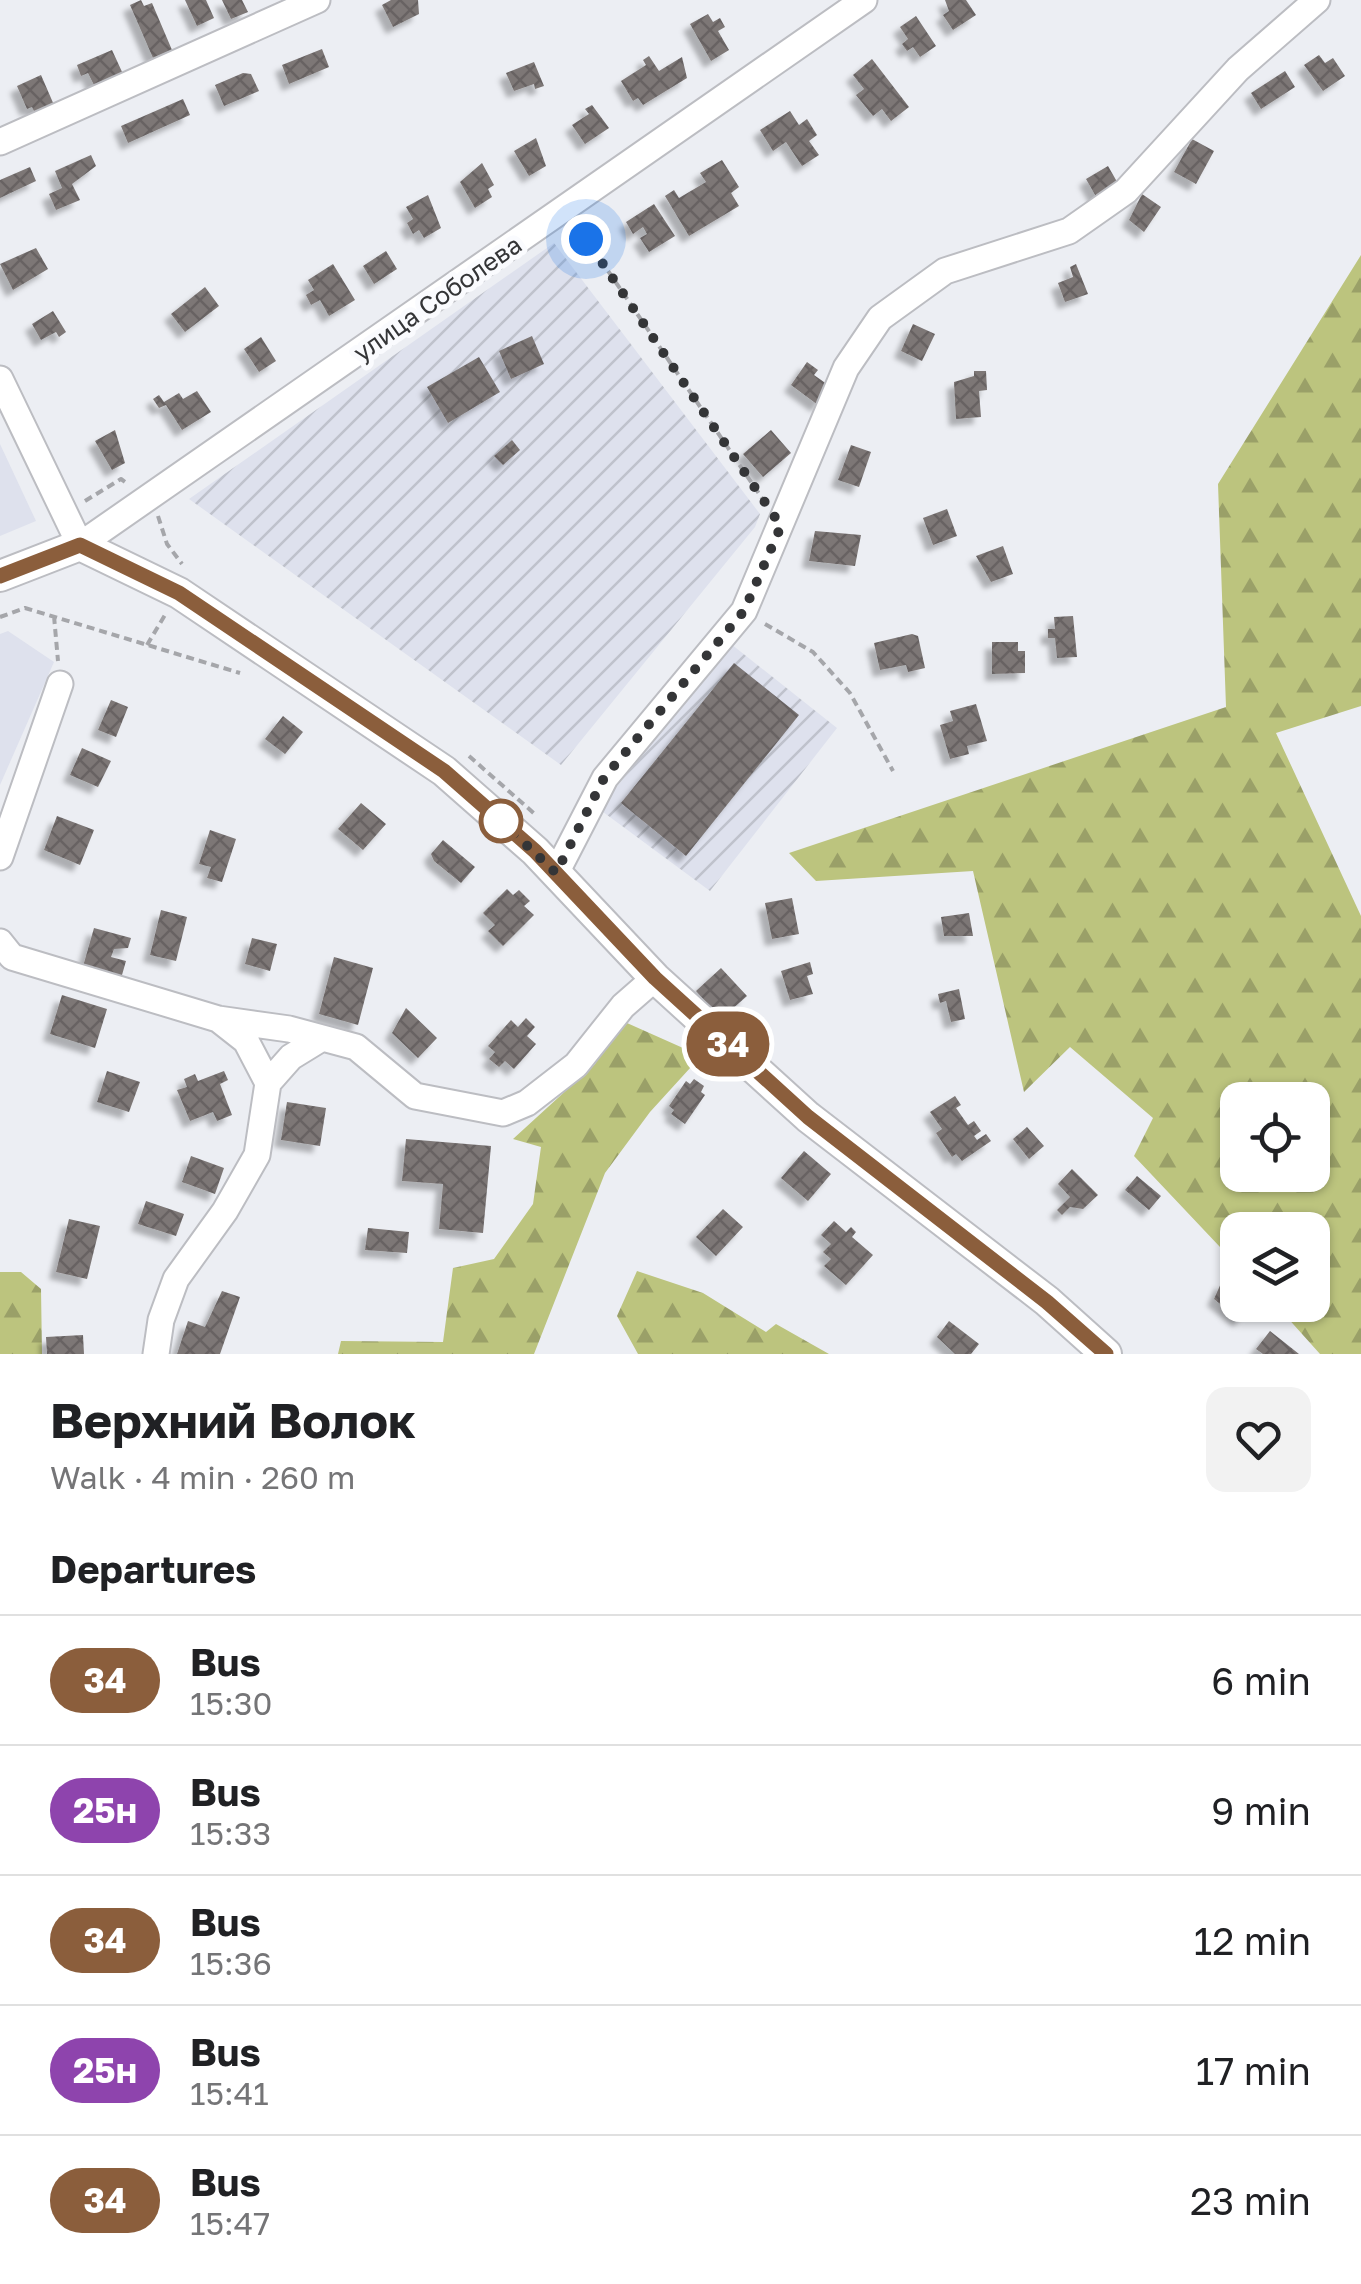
<!DOCTYPE html>
<html lang="en">
<head>
<meta charset="utf-8">
<style>
  :root { --surface:#fff; --page:#f2f2f2; --text:#202124; --muted:#757577; --line:#e0e0e0 }
  body { margin:0; font-family:"Golos Text",sans-serif; background:var(--page); color:var(--text); height:100vh; display:flex; flex-direction:column; font-size:38px; white-space:nowrap }
  * { box-sizing:border-box; margin:0 }
  p { font-size:32px; color:var(--muted) }
  .icon { flex:none; width:55px; height:55px; fill:none; stroke:currentColor; stroke-width:2; stroke-linecap:round; stroke-linejoin:round }
  .map { position:relative; height:1354px; overflow:hidden }
  .sheet { display:flex; flex-direction:column; background:var(--surface); flex:1 }
  .sheet>* { flex:none }
  .badge { padding:0 20px; border-radius:32px; font-size:35px; line-height:65px }
  .fabs { position:absolute; left:1220px; top:1082px; display:grid; gap:20px }
  .fabs a { display:grid; place-items:center; width:110px; height:110px; border-radius:20px; background:var(--surface); box-shadow:0 2px 8px #0004; font-size:50px }
  .you { position:absolute; width:50px; height:50px; margin:-25px; border:8px solid #fff; border-radius:50%; background:#1a73e8; box-shadow:0 0 0 15px #1a73e833 }
  .map>.badge { position:absolute; translate:-50% -50%; box-shadow:0 0 0 5px #fff }
  h2 { padding:0 50px; font-size:38px; line-height:90px }
  .round { display:grid; place-items:center; flex:none; width:105px; height:105px; border-radius:20px; background:var(--page) }
  .headline { display:flex; align-items:center; justify-content:space-between; height:170px; padding:0 50px }
  h1 { font-size:48px; font-weight:700; line-height:75px }
  ul { padding:0; list-style:none }
  li { display:flex; align-items:center; gap:30px; height:130px; padding:0 50px; border-top:2px solid var(--line) }
  li div { flex:1 }
  li b { display:block; font-size:38px }
  li em { font-style:normal }
  li .badge { min-width:110px; font-weight:700; text-align:center }
  .map>svg:first-child { display:block }
</style>
</head>
<body>
<div class="map">
<svg width="1361" height="1354" viewBox="0 0 1361 1354">
  <defs>
    <pattern id="industrial-furrows" width="10" height="10" patternUnits="userSpaceOnUse" patternTransform="scale(2.5)"><rect width="10" height="10" fill="#dee1ed"/><path d="M-1 1l2-2M0 10L10 0M9 11l2-2" fill="none" stroke="#bfc2cc"/></pattern>
    <pattern id="forest-firs" width="22" height="20" patternUnits="userSpaceOnUse" patternTransform="scale(2.5)"><rect width="22" height="20" fill="#bcc47e"/><path d="M5 1l3.5 6h-7zM16 11l3.5 6h-7z" fill="#9aa068"/></pattern>
    <pattern id="building-cross-hatch" width="8" height="8" patternUnits="userSpaceOnUse" patternTransform="scale(2.5)"><rect width="8" height="8" fill="#7d7776"/><path d="M0 0l8 8M0 8l8-8" fill="none" stroke="#676262"/></pattern>
    <filter id="shadow"><feDropShadow dx="-7" dy="7" stdDeviation="2.5" flood-color="#0004"/></filter>
  </defs>
  <rect width="100%" height="100%" fill="#eceef3"/>
  <path fill="#dee1ed" d="M0 444 36 521 0 536Z
    M8 631 54 662 0 785V634Z"/>
  <path fill="url(#industrial-furrows)" d="M554 243 760 514 755 527 561 765 189 499Z
    M731 644 837 728 710 891 599 809Z"/>
  <path fill="url(#forest-firs)" fill-rule="evenodd" d="M1361 255V706L1276 733 1361 916V1354H1320L1276 1305H1312V1230H1238L1237 1265 1134 1156 1153 1118 1070 1047 1024 1092 973 871 816 881 789 853 1226 707 1218 484ZM1312 1100V1175H1238V1100Z
    M618 1019 701 1056 650 1112 605 1173 534 1354H338L341 1341 443 1342 453 1268 494 1259 533 1204 541 1147 513 1139 595 1064Z
    M637 1271 703 1293 766 1332 776 1324 829 1354H638L617 1316Z
    M0 1272H21L41 1289 42 1354H0Z"/>
  <path fill="url(#building-cross-hatch)" filter="url(#shadow)" d="M141 0 144 6 152 3 172 50 153 58 130 5Z
    M185 0H206L214 18 197 26Z
    M222 0H242L248 12 231 19Z
    M391 0H418L419 14 393 27 382 5Z
    M945 0H966L976 15 953 30 943 15 949 11Z
    M708 14 713 22 720 18 725 27 718 31 729 50 711 61 690 24Z
    M916 16 936 46 920 57 913 47 907 51 902 44 908 39 900 27Z
    M322 49 329 67 289 84 282 65Z
    M112 50 123 74 95 87 88 73 81 76 77 65Z
    M1319 55 1325 63 1333 58 1345 76 1323 91 1304 65Z
    M649 56 659 71 682 57 687 78 643 105 638 98 633 101 621 81 646 65 643 60Z
    M872 59 909 107 891 121 882 109 873 116 856 95 864 89 853 75Z
    M534 62 544 86 535 89 534 84 514 91 506 73Z
    M1285 71 1295 87 1261 109 1251 93Z
    M243 73 251 74 259 91 224 106 215 85Z
    M41 75 54 105 35 113 32 107 27 109 17 86Z
    M183 99 190 115 128 143 121 126Z
    M592 105 609 128 585 144 572 125 589 114 585 109Z
    M790 111 799 125 807 119 817 135 809 141 819 155 802 166 786 142 773 151 760 130Z
    M536 138 546 166 529 176 514 151Z
    M1192 139 1214 151 1196 184 1174 172Z
    M91 155 96 166 72 184 80 200 56 210 49 194 62 188 55 171Z
    M722 160 739 187 731 193 739 206 689 236 665 196 674 190 679 198 706 182 700 173Z
    M482 163 494 185 488 189 492 197 475 208 460 182Z
    M1108 166 1120 187 1098 200 1086 179Z
    M30 167 36 181 0 198V180Z
    M1142 194 1161 207 1144 232 1129 220Z
    M428 195 441 228 424 238 419 230 413 234 407 223 413 219 406 207Z
    M654 204 675 236 649 252 640 238 647 234 643 227 633 234 626 222Z
    M36 248 48 269 13 290 0 264Z
    M386 251 397 269 374 284 363 266Z
    M333 264 355 300 329 316 320 300 311 305 306 295 314 290 308 280Z
    M1076 264 1088 294 1065 302 1058 283 1073 277 1070 267Z
    M205 287 219 306 185 332 171 314Z
    M53 311 66 332 59 337 56 332 41 340 32 324Z
    M913 324 935 334 922 361 901 351Z
    M532 336 544 364 511 379 499 351Z
    M261 337 276 361 259 372 244 349Z
    M479 357 500 392 448 423 427 387Z
    M807 362 818 370 814 375 831 387 818 405 791 385Z
    M974 371H986L987 390 979 391 981 417 956 419 954 382 974 376Z
    M197 391 211 412 182 430 166 405 159 408 153 399 159 395 164 402 179 393 183 399Z
    M115 430 125 463 112 470 95 441Z
    M771 430 791 453 763 477 743 454Z
    M512 440 520 450 503 465 494 456Z
    M851 445 871 452 859 487 838 480Z
    M947 509 957 536 933 545 923 518Z
    M815 531 861 535 855 566 809 561Z
    M1003 546 1013 574 991 582 976 556Z
    M1073 616 1077 657 1057 658 1055 638H1048V629H1055L1054 617Z
    M912 634 918 636 925 668 908 672 906 665 880 670 874 643Z
    M992 642H1018V651H1025V673L992 674Z
    M734 663 799 715 686 856 621 803Z
    M111 700 128 707 116 737 98 730Z
    M976 704 987 741 967 746 969 754 950 759 940 725 953 721 950 711Z
    M283 716 303 732 285 754 265 739Z
    M82 748 111 761 98 787 70 775Z
    M361 803 386 824 363 850 338 829Z
    M57 816 94 830 80 865 44 850Z
    M210 830 236 839 222 882 207 878 211 867 199 864Z
    M443 840 475 867 461 883 434 861 431 854Z
    M507 889 513 895 519 890 530 901 524 906 534 915 503 946 488 931 495 925 483 913Z
    M792 898 799 934 772 939 765 903Z
    M161 910 187 917 176 961 150 955Z
    M969 913 973 936H944L941 917Z
    M94 928 131 938 128 948 114 949 111 957 126 961 120 982 82 970Z
    M252 938 277 944 270 971 245 964Z
    M334 957 373 968 358 1025 319 1014Z
    M810 962 813 974 807 976 813 994 790 1000 781 971Z
    M721 968 747 996 721 1019 696 991Z
    M959 989 965 1019 951 1022 946 1001 940 1003 938 994Z
    M62 995 107 1009 95 1048 50 1034Z
    M406 1008 437 1038 418 1058 392 1033Z
    M526 1018 535 1027 527 1036 536 1044 514 1069 505 1061 499 1067 489 1059 495 1052 488 1046 511 1020 518 1027Z
    M107 1071 140 1082 129 1112 97 1102Z
    M224 1071 228 1080 220 1084 232 1115 217 1121 213 1112 190 1121 177 1090 187 1087 184 1079 195 1074 198 1081Z
    M694 1079 704 1086 701 1092 705 1095 685 1124 671 1114 674 1110 669 1106 686 1081 690 1084Z
    M955 1096 961 1105 956 1108 968 1125 974 1121 981 1131 974 1136 977 1140 986 1134 991 1141 962 1161 956 1154 952 1157 936 1133 942 1129 930 1112Z
    M287 1102 326 1108 320 1146 281 1140Z
    M1027 1127 1044 1146 1029 1159 1013 1139Z
    M406 1139 491 1146 483 1233 439 1229 443 1184 402 1181Z
    M804 1151 831 1174 808 1201 781 1178Z
    M191 1156 224 1168 215 1194 182 1182Z
    M1072 1169 1098 1195 1083 1209 1070 1207 1062 1215 1057 1210 1070 1197 1058 1184Z
    M1137 1176 1161 1196 1149 1210 1125 1190Z
    M146 1201 184 1214 176 1236 138 1224Z
    M723 1209 743 1227 716 1256 696 1237Z
    M69 1219 100 1226 87 1279 56 1272Z
    M834 1221 846 1232 851 1227 856 1232 852 1237 873 1255 846 1285 824 1266 831 1259 823 1252 831 1244 821 1235Z
    M368 1228 409 1232 407 1253 365 1250Z
    M1231 1279 1238 1284V1305H1252L1240 1320 1214 1299 1222 1281 1226 1285Z
    M222 1291 240 1297 220 1354H177L188 1321 205 1327Z
    M949 1321 979 1344 971 1354H955L937 1337Z
    M1270 1331 1299 1354H1263L1256 1349Z
    M83 1335 84 1354H47L46 1337Z"/>
  <g fill="none" stroke-linecap="round" stroke-linejoin="round">
    <defs>
      <path id="minor" d="M0 142 317 0
        M0 379 80 545 864 0
        M0 857 60 684
        M556 873 605 778 744 611 846 368 880 318 945 271 1069 231 1126 191 1238 69 1317 0
        M0 942 12 957 218 1019 289 1029 356 1047 415 1096 503 1113 527 1103 576 1065 623 1006 655 978
        M218 1019 246 1041 268 1083
        M156 1354 161 1320 176 1279 225 1211 257 1155 268 1083 291 1057 322 1038"/>
      <path id="major" d="M0 576 80 545 179 593 444 771 535 851 655 978 808 1117 1047 1301 1106 1354"/>
    </defs>
    <use href="#minor" stroke="#bcbdc2" stroke-width="29"/>
    <use href="#major" stroke="#bcbdc2" stroke-width="34"/>
    <path stroke="#a5a6aa" stroke-width="4" stroke-dasharray="8 5" stroke-linecap="butt" d="M579 228 764 501
      M85 501 121 479 128 484
      M158 516 167 544 182 564
      M54 616 58 661
      M0 617 25 608 240 673
      M765 624 813 652 850 693 893 771
      M147 645 165 615
      M469 756 537 816"/>
    <use href="#minor" stroke="#fff" stroke-width="25"/>
    <use href="#major" stroke="#fff" stroke-width="30"/>
  </g>
  <g fill="none" stroke-linecap="round" stroke-linejoin="round">
    <defs>
      <path id="line" d="M0 576 80 545 179 593 444 771 535 851 655 978 808 1117 1047 1302 1106 1354"/>
    </defs>
    <use href="#line" stroke="#fff" stroke-width="22"/>
    <use href="#line" stroke="#8b5e3c" stroke-width="15"/>
    <path stroke="#343537" stroke-width="10" stroke-dasharray="0 18" d="M501 821 556 873 604 778 744 611 781 526 586 239"/>
  </g>
  <circle fill="#fff" stroke="#8b5e3c" stroke-width="5" cx="501" cy="821" r="20"/>
  <g text-anchor="middle" dominant-baseline="central" stroke-width="10" stroke-linejoin="round" paint-order="stroke">
    <g font-size="25" fill="#343537" stroke="#fafbfe">
      <text transform="translate(437 298) rotate(-35)">улица Соболева</text>
    </g>
  </g>
</svg>
<div class="fabs">
<a><svg class="icon" aria-label="locate" viewBox="0 0 24 24"><circle cx="12" cy="12" r="6"/><path d="M12 2v4M12 18v4M2 12h4M18 12h4"/></svg></a>
<a><svg class="icon" aria-label="layers" viewBox="0 0 24 24"><path d="M12 4l9 5-9 5-9-5zM3 14l9 5 9-5"/></svg></a>
</div>
<div class="you" style="left:586px;top:239px"></div>
<b class="badge" style="left:728px;top:1044px;background:#8b5e3c;color:#fff">34</b>
</div>
<section class="sheet">
<div class="headline"><div><h1>Верхний Волок</h1><p>Walk · 4 min · 260 m</p></div><a class="round"><svg class="icon" aria-label="heart" viewBox="0 0 24 24"><path d="M12 20l-8-8c-3-5 5-10 8-4 3-6 11-1 8 4z"/></svg></a></div>
<h2>Departures</h2>
<ul>
<li><span class="badge" style="background:#8b5e3c;color:#fff">34</span><div><b>Bus</b><p>15:30</p></div><em>6 min</em></li>
<li><span class="badge" style="background:#8e44ad;color:#fff">25н</span><div><b>Bus</b><p>15:33</p></div><em>9 min</em></li>
<li><span class="badge" style="background:#8b5e3c;color:#fff">34</span><div><b>Bus</b><p>15:36</p></div><em>12 min</em></li>
<li><span class="badge" style="background:#8e44ad;color:#fff">25н</span><div><b>Bus</b><p>15:41</p></div><em>17 min</em></li>
<li><span class="badge" style="background:#8b5e3c;color:#fff">34</span><div><b>Bus</b><p>15:47</p></div><em>23 min</em></li>
</ul>
</section>
</body>
</html>
